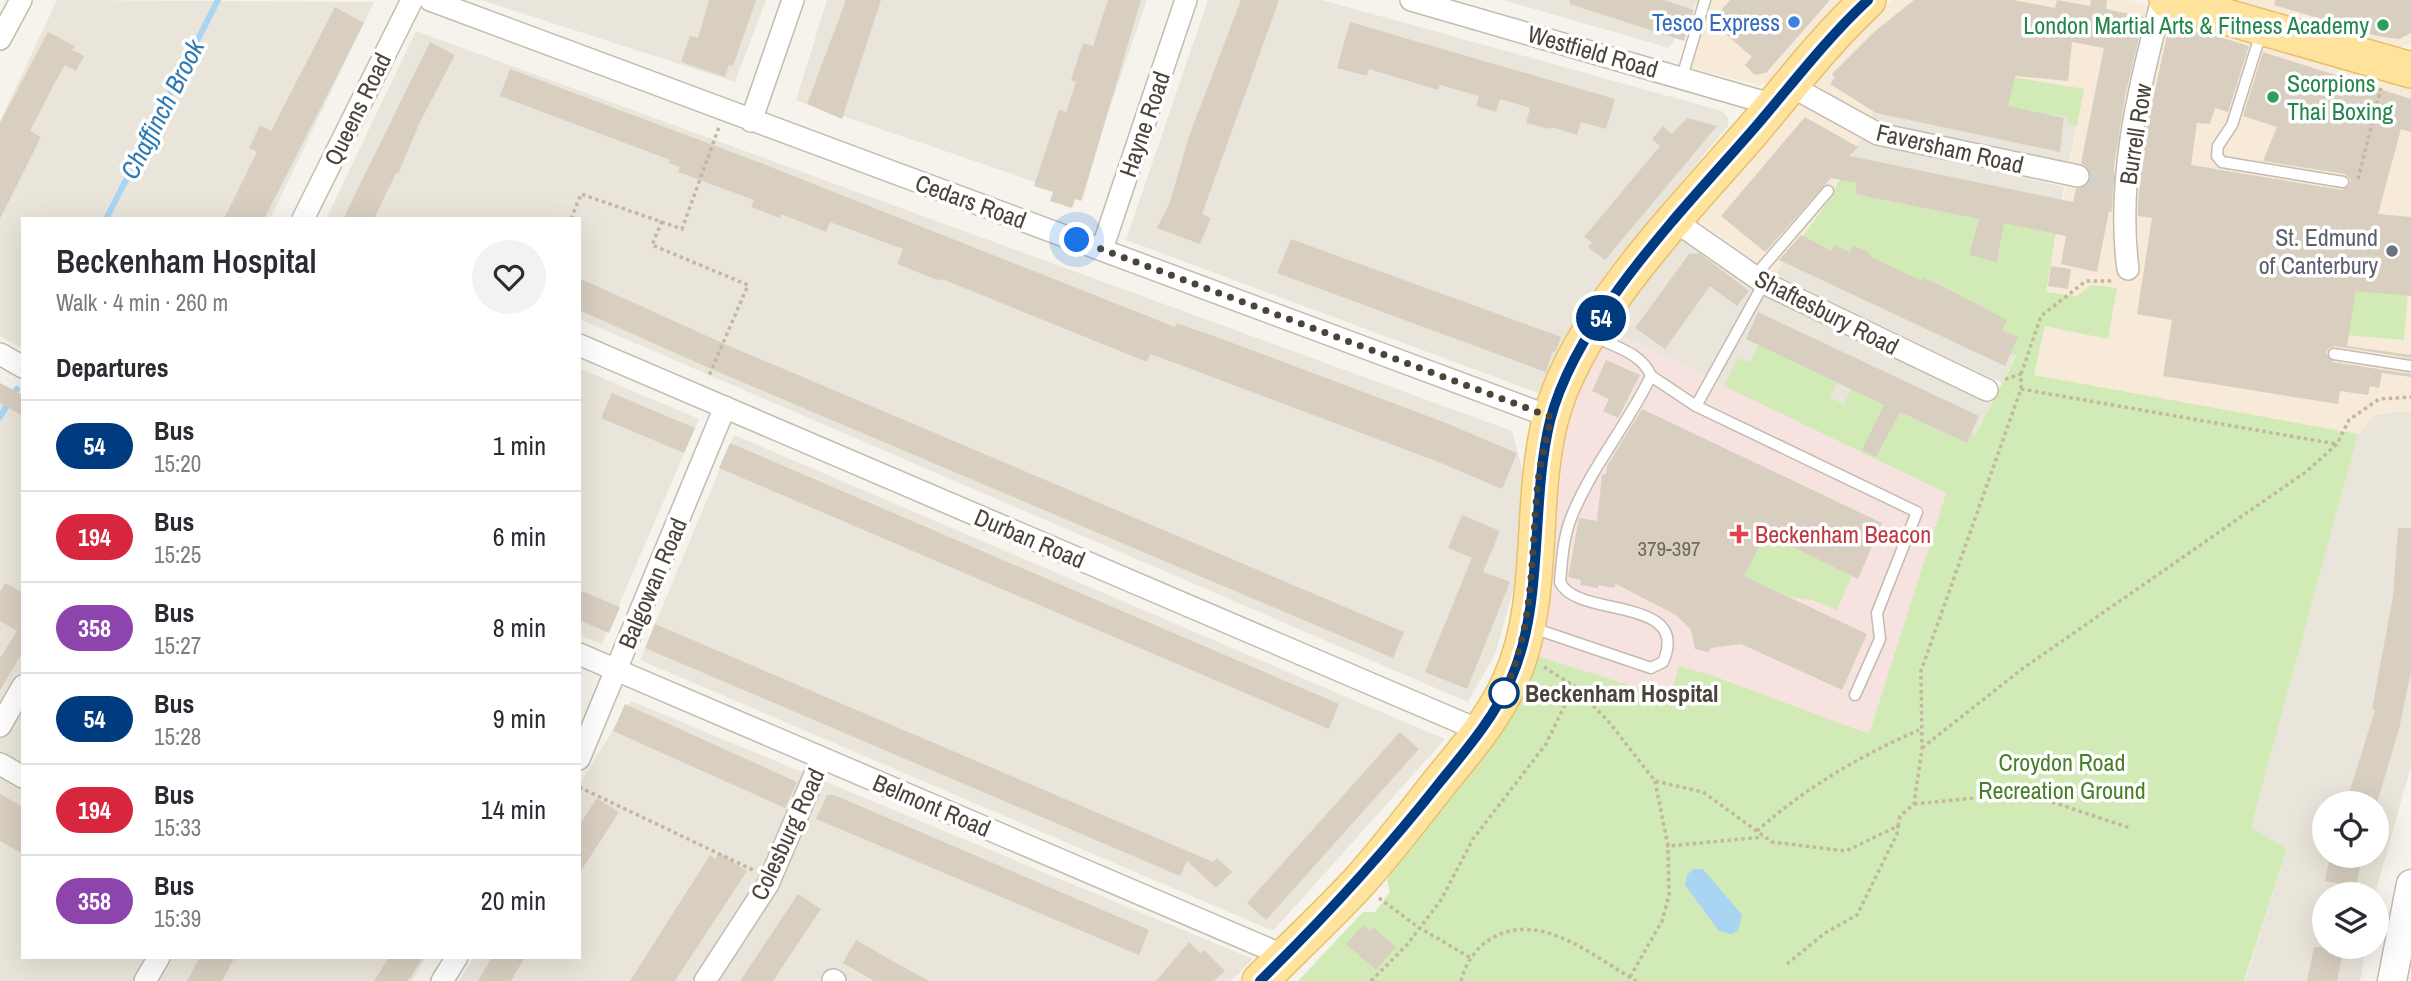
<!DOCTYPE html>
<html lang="en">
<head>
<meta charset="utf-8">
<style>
  :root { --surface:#fff; --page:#f2f2f3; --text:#2b2b33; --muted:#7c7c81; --line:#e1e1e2 }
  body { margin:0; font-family:"Archivo Narrow",sans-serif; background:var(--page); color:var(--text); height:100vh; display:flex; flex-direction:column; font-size:26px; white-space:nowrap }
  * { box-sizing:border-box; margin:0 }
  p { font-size:23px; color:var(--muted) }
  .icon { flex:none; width:38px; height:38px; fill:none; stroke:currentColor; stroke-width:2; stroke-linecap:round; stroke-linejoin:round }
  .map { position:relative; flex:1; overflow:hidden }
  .panel { position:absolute; left:21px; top:217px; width:560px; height:742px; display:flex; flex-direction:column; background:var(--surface); border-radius:0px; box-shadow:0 7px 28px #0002 }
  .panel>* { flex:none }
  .badge { padding:0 14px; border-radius:23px; font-size:24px; line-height:46px }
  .buttons { position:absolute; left:2312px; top:791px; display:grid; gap:14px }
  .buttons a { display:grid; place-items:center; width:77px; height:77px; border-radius:50%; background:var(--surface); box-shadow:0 7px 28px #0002; font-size:35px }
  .you { position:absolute; width:35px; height:35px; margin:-18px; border:5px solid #fff; border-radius:50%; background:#1a73e8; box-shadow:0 0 0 10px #1a73e833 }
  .map>.badge { position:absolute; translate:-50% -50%; box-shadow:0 0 0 4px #fff }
  h2 { padding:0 35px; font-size:26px; line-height:63px }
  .round { display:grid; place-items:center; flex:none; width:74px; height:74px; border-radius:37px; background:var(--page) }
  .overview { display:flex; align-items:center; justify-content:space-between; height:119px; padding:0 35px }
  h1 { font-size:33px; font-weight:600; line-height:52px }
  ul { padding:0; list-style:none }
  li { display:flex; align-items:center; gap:21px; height:91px; padding:0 35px; border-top:2px solid var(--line) }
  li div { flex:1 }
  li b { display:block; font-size:26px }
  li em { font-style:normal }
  li .badge { min-width:77px; font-weight:700; text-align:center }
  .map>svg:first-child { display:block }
</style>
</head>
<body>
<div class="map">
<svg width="2411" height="981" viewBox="0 0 2411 981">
  <rect width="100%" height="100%" fill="#f6f3ec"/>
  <path fill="#eae5da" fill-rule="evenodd" d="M57 0 374 2 270 219H23V349L0 336V121Z
    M481 0H766L735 82Z
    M827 0H1147L1079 197 796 100Z
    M1208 0H1322L1722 111 1728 118V126L1608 270 1570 330 1538 393 1126 240Z
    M1503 0H1699L1669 48Z
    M416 31 1512 431 1527 487 1520 565 1496 652 1468 702 579 319V219H326Z
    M1886 85 2084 89 2068 167 1868 122Z
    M1861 139 2064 187 2046 292 2002 383 1774 275 1828 202Z
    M1679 238H1685L1757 290 1992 403 1946 493 1607 329Z
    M579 368 699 419 602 644 579 635Z
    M0 393 23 405V957H426L412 981H0Z
    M2399 411 2411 413V766L2375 894H2324V947H2366L2360 981H2245L2287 849 2251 827 2358 434 2375 415ZM2324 803H2376V856H2324Z
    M734 435 1445 739 1273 931 640 660Z
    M631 701 1253 959 1231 981H459L474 957H579V785Z"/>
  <path fill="#f7ead8" d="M1699 0H1843L1772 80 1760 86 1679 64Z
    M1893 0H2129L2411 82V413L2399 411 2375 415 2358 434 2034 375 2045 326 2108 338 2077 296 2046 292 2084 89 1886 85 1868 122 1817 88 1815 82 1866 23Z
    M2215 0H2411V43L2398 48Z
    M1795 105H1803L1861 139 1828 202 1774 275 1697 220Z"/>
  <path fill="#f6e3e0" d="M1607 329 1946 493 1869 735 1714 676 1679 667 1670 698 1535 655 1557 425Z"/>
  <path fill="#d2eab5" d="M2007 76 2084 89 2077 126 2067 124 2068 118 2051 114 2049 120C2035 111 2024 109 2007 110L2010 97 2004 95Z
    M1853 156 1857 157 1852 182 1857 183 1855 194 1938 211 1941 201 2044 222 2042 231 2053 233 2059 215 2046 292 2077 296 2091 285 2117 288 2108 339 2045 326 2034 375 2358 434 2251 827 2287 849 2244 981H1298L1363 912H1375L1390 892 1387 881 1389 876 1535 655 1670 698 1679 666 1714 676 1869 734 1946 493 1724 386 1738 358 1750 363 1760 341 1842 372 1830 398 1844 404 1851 389 1884 405 1878 417 1893 425 1905 402 1904 414 1967 443 1972 433 1976 434 2016 356 2011 353 2018 338C1984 322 1958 293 1923 278L1917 291 1901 283 1905 273 1889 266H1864L1870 253 1853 245 1841 272 1833 251 1803 236 1828 202Z
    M2356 289H2408L2404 340 2349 335Z
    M1766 534 1852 576 1837 610 1812 600 1789 597 1744 576Z"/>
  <path fill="#a9d4f2" d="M1693 869H1703L1742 915 1738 931 1731 934 1719 931 1685 885 1687 875Z"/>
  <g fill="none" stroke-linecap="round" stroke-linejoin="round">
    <path stroke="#a9d4f2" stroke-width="6" d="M106 219 218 0
      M0 417 17 389"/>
  </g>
  <path fill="#d8cfc1" d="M709 0H756L733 66 729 65 725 77 681 62 690 36 698 38Z
    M846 0H881L842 119 807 104Z
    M1108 0H1141L1084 193 1081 201 1075 199 1072 208 1050 201 1053 192 1034 186 1059 110 1066 112 1076 82 1071 80 1083 43 1093 46Z
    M1241 0H1279L1202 214 1211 218 1200 244 1157 228 1170 202 1189 136Z
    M1570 0H1664L1694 10 1684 41 1570 4Z
    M1730 0H1830L1766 73 1755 75 1745 65 1752 57 1711 21Z
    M1914 0H2013L2055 8 2057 0 2090 6 2091 0H2107L2106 9 2144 17 2125 97 2114 166 2112 212 2109 211 2097 272 2061 264 2066 236 2004 223 1997 262 1969 255 1979 219 1855 194 1857 183 1831 178 1765 252 1721 216 1805 117 1858 147 1850 156 2073 202 2076 189 2087 185 2091 178 2087 167 2081 163 2104 48 2072 42 2068 81 2015 76 2008 106 2064 118 2060 152 1876 113 1830 84 1835 77 1832 74 1874 32Z
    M2275 0H2411V33L2399 39 2377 36 2274 5Z
    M335 7 364 23 264 219H224L257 152 249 148 260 125 271 131Z
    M1350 22 1615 99 1606 129 1581 122 1577 135 1551 127 1550 129 1526 123 1530 108 1500 99 1496 112 1476 106 1479 96 1440 85 1438 90 1369 69 1367 76 1337 68Z
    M2170 22 2249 46 2228 112 2215 108 2210 124 2197 123 2191 165 2342 190 2349 186 2351 180 2345 174 2263 161 2277 127 2243 116 2263 52 2411 99V132L2401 129 2378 214 2411 217V296L2356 291 2347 346 2411 355V358L2335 346 2328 349 2326 353 2333 362 2411 374V377L2382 373 2379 388 2370 386 2368 395 2340 391 2338 404 2163 376 2172 320 2137 314 2152 218 2138 216V202L2145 135Z
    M48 32 75 46 72 50 84 56 76 71 65 65 54 84 30 131 41 137 0 219V123Z
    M430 42 455 55 420 122 398 174 396 173 374 219H343Z
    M510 69 758 162 1175 327 1176 323 1211 335 1446 423 1517 453 1502 489 1441 463 1178 364 1150 354 1147 362 942 279 940 281 897 264 903 249 830 222 826 232 781 214 780 218 751 207 754 200 678 172 680 167 669 163 670 160 500 96Z
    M1687 118 1717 126 1605 260 1588 247 1592 242 1584 237 1660 146 1652 139 1663 126 1672 134Z
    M1801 235 1832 251 1835 245 1850 252 1853 245 1870 253 1869 256 1922 281 1923 278 1940 285 2007 320 2002 330 2018 337 2005 366 1779 260Z
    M1291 239 1561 337 1556 351 1552 353 1546 372 1277 273Z
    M1699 253 1749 291 1737 306 1710 286 1665 349 1635 328 1689 254Z
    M2051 266 2071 269 2068 289 2048 286Z
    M579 278 727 345 1404 632 1393 658 709 368 579 310Z
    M1758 312 1979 416 1967 443 1900 412 1876 457 1862 450 1884 405 1746 339Z
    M1606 360 1640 375 1618 418 1603 411 1609 399 1592 391Z
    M0 383 23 395V416L0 403Z
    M612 393 695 428 684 453 601 418Z
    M1642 409 1882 523 1858 579 1766 534 1744 576 1867 634 1842 690 1741 644 1711 648 1708 652 1695 649 1691 630 1676 615 1616 584 1614 588 1599 585 1598 588 1580 585 1581 580 1568 577 1579 518 1597 521 1602 475 1606 474 1607 466Z
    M730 443 1339 704 1329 729 719 468Z
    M1462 515 1500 531 1483 572 1510 582 1467 689 1425 672 1472 558 1448 548Z
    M2398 528H2411V671L2399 729 2377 803H2346L2375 710 2372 709 2393 596Z
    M5 583 23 593V652L0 690V658L17 631 0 621V592Z
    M579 590 620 607 609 633 579 620Z
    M655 624 1213 862 1217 858 1232 872 1216 888 1187 861 1180 876 645 648Z
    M625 704 797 782 785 808 613 731Z
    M1400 732 1419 749 1266 920 1247 903Z
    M0 794 23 807V854L0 841Z
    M827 795H834L1149 930 1139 955 816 819Z
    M597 798 619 812 579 874V825Z
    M719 853 747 871 675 981H630L710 855 715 859Z
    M2330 856H2362L2356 887 2325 881Z
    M798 894 821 909 773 981H740Z
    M1363 925 1370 931 1373 927 1396 947 1376 970 1346 944Z
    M856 940 889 959 929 981H874L843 963Z
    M1189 942 1200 953 1204 950 1225 971 1214 981H1156Z
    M2314 947H2344L2337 981H2307Z
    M200 957H235L222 981H187Z
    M389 957H423L408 981H374Z
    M492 957H525L511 981H478Z"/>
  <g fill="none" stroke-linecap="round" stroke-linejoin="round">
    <path stroke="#d4d0c8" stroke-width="21" stroke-dasharray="21 10" stroke-linecap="butt" d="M2078 176 2114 184"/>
    <defs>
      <path id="service" d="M2261 33 2232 125 2218 146 2217 156 2222 162 2343 182
        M1682 77 1705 0
        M1754 277 1828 191
        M2334 354 2411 366
        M1651 376 1696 406 1917 512 1877 613 1880 639 1855 695
        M1696 406 1764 283
        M1533 628 1651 668 1663 662C1692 595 1576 619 1560 582 1562 561 1563 538 1571 518 1591 467 1627 426 1651 376 1642 353 1615 347 1593 336"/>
      <path id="minor" d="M430 0 1551 417
        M1411 0 1774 105
        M0 39 21 0
        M1791 86 1878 134 2078 176
        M751 121 793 0
        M303 219 412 0
        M1675 221 1764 283 1987 390
        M1102 249 1186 0
        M2128 269C2116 180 2139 86 2162 0
        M579 345 1481 731
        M0 354 23 367
        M579 654 1285 956
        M0 726 23 686
        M579 759 725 407
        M0 764 23 777
        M833 980 835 981
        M145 981 159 957
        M442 981 457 957
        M705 981 768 884 822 758"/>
      <path id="tertiary" d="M2392 981 2411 884"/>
      <path id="primary" d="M2167 0 2411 70
        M1260 981C1292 949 1326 917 1357 884 1386 852 1413 816 1440 782 1466 750 1494 718 1511 679 1546 600 1529 505 1550 421 1576 318 1684 210 1753 130 1790 86 1826 39 1868 0"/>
    </defs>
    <use href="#service" stroke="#c2bbae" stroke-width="13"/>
    <use href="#minor" stroke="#c2bbae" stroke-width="24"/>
    <use href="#tertiary" stroke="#c2bbae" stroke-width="31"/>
    <use href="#primary" stroke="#e6c16a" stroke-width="38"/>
    <path stroke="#c4b79f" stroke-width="3.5" stroke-dasharray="3.5 3.5" stroke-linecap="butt" d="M2358 179 2381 88
      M571 219 581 194 682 229 719 127
      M662 221 652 245 748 285 708 378
      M2021 374 2041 316 2086 281H2112
      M2021 389 2336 444
      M1544 667 1574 686 1609 722 1655 781 1703 792 1772 842 1846 851 1898 826 1900 816 1914 804 1922 749 1921 671 2021 389V374L2003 380
      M1922 748 2022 669 2307 471 2337 444 2349 420 2379 399 2411 397
      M1655 781 1668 846 1763 837
      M579 787 753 870
      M1914 804 2025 793 2130 828
      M1757 831C1806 787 1860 756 1919 730
      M1379 898 1418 927 1471 958
      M1787 964 1825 933 1857 915 1897 834 1898 826
      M1630 977 1662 921 1669 895 1668 846
      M1371 981 1406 946 1441 900 1473 839 1546 744 1574 686
      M1461 981C1465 964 1477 946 1492 938 1541 910 1594 957 1636 981"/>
    <use href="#service" stroke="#fff" stroke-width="10"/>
    <use href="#minor" stroke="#fff" stroke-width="21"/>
    <use href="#tertiary" stroke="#fff" stroke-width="28"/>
    <use href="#primary" stroke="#ffe39c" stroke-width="35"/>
  </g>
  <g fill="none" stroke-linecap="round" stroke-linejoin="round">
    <defs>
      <path id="line" d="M1260 981C1324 918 1384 853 1440 782 1466 750 1494 718 1511 679 1545 602 1530 504 1550 421 1576 317 1688 205 1757 125 1793 83 1827 38 1868 0"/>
    </defs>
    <use href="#line" stroke="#fff" stroke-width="16"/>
    <use href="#line" stroke="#003b80" stroke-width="10"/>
    <path stroke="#4b4439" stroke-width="7" stroke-dasharray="0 12.6" d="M1077 240 1551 417C1547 438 1541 459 1538 481 1530 558 1536 632 1499 703L1504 693"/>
  </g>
  <circle fill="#3f7fe0" stroke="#fff" stroke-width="2.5" cx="1794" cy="22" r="7"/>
  <g fill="#2e9e5b" stroke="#fff" stroke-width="2.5">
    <circle cx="2383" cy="25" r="7"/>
    <circle cx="2273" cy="97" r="7"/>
  </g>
  <circle fill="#6b7280" stroke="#fff" stroke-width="2.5" cx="2392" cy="251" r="7"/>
  <path fill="#e0444e" stroke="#fff" stroke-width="2.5" d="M1735.5 523.5h7v7h7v7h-7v7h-7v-7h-7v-7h7z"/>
  <circle fill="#fff" stroke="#003b80" stroke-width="3.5" cx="1504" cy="693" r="14"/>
  <g text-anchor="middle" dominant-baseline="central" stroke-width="7" stroke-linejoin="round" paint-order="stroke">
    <g font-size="21" fill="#6e675b">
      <text x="1669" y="548">379-397</text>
    </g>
    <g font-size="24" fill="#366cbe" stroke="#fff" text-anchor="end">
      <text x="1780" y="22">Tesco Express</text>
    </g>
    <g font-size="24" fill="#27864d" stroke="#fff" text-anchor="end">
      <text x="2369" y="25">London Martial Arts &amp; Fitness Academy</text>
      <text x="2287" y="83" text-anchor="start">Scorpions<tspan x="2287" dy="28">Thai Boxing</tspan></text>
    </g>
    <g font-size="24" fill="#4b4439" stroke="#fff">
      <text transform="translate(1593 51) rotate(16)">Westfield Road</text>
      <text transform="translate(357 109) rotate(-64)">Queens Road</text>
      <text transform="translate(1144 124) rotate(-71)">Hayne Road</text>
      <text transform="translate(2135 134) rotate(-81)">Burrell Row</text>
      <text transform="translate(1950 148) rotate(13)">Faversham Road</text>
      <text transform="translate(971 201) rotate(20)">Cedars Road</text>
      <text transform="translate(1827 312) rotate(27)">Shaftesbury Road</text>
      <text transform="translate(1030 538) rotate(23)">Durban Road</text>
      <text transform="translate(652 583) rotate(-67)">Balgowan Road</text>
      <text transform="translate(932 805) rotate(23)">Belmont Road</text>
      <text transform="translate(787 834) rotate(-65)">Colesburg Road</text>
    </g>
    <g font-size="24" fill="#5b616d" stroke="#fff" text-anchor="end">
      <text x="2378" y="237">St. Edmund<tspan x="2378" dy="28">of Canterbury</tspan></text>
    </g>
    <g font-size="24" fill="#be3a42" stroke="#fff" text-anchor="start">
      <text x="1755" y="534">Beckenham Beacon</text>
    </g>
    <g font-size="24" font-weight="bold" fill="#4b4439" stroke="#fff" text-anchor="start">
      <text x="1525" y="693">Beckenham Hospital</text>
    </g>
    <g font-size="24" fill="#4a7f2a" stroke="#fff">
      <text x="2062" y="762">Croydon Road<tspan x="2062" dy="28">Recreation Ground</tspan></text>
    </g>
    <g font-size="26" font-style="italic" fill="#2e7ab2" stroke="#fff">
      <text transform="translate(162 109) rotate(-63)">Chaffinch Brook</text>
    </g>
  </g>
</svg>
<div class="buttons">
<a><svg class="icon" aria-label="locate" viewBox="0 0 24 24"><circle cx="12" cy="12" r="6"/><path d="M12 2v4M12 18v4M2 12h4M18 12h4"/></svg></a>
<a><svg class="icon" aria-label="layers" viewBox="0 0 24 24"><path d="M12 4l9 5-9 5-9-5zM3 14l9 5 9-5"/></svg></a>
</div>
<div class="you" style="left:1077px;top:240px"></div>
<b class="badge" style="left:1601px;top:318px;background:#003b80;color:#fff">54</b>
<section class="panel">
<div class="overview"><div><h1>Beckenham Hospital</h1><p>Walk · 4 min · 260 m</p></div><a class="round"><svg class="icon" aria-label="heart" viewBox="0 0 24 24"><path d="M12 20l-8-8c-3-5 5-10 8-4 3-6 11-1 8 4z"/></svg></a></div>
<h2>Departures</h2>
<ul>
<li><span class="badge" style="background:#003b80;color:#fff">54</span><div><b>Bus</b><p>15:20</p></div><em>1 min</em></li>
<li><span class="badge" style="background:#d7263d;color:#fff">194</span><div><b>Bus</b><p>15:25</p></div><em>6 min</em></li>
<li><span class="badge" style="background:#8e44ad;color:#fff">358</span><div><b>Bus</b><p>15:27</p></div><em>8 min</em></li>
<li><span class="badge" style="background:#003b80;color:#fff">54</span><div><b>Bus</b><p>15:28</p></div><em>9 min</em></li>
<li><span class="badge" style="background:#d7263d;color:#fff">194</span><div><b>Bus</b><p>15:33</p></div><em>14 min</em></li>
<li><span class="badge" style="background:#8e44ad;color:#fff">358</span><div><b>Bus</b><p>15:39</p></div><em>20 min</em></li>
</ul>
</section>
</div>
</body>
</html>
